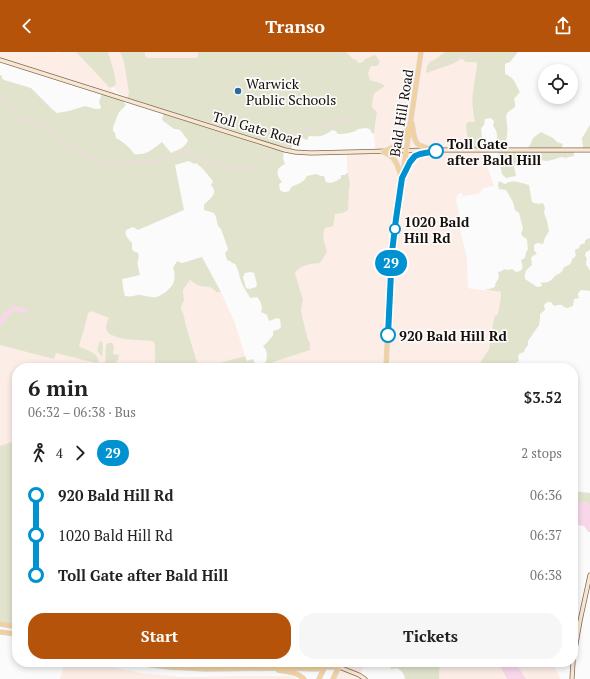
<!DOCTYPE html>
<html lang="en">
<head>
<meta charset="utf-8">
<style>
  :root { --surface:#fff; --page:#f6f6f6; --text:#222; --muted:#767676; --accent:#b45309 }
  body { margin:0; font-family:"PT Serif",serif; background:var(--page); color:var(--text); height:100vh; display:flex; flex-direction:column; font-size:15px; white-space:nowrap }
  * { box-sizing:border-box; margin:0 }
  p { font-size:13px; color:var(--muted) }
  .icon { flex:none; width:22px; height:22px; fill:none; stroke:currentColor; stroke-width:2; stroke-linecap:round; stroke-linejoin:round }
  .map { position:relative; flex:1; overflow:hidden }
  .drawer { position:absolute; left:12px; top:311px; width:566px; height:304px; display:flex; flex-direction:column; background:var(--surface); border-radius:16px; box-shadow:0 2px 6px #0003 }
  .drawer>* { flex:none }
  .badge { padding:0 8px; border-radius:13px; font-size:14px; line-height:26px }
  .fabs { position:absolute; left:538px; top:12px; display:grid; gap:8px }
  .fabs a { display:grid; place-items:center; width:40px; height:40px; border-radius:50%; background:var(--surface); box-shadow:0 2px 6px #0003; font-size:20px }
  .map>.badge { position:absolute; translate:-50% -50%; box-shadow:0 0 0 2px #fff }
  .legs { display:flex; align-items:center; gap:6px; height:44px; padding:0 16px; font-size:13px }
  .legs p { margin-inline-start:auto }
  .headline { display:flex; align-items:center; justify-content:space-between; height:68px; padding:0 16px }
  h1 { font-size:22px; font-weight:600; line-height:30px }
  .button { display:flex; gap:8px; margin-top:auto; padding:8px 16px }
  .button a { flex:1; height:46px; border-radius:16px; background:var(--accent); color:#fff; font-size:16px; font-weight:600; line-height:46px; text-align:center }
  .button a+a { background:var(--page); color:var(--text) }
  ul { padding:0 16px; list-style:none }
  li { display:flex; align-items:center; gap:14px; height:40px; font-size:15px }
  li i { display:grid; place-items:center; width:6px; height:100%; margin:0 5px; background:currentColor }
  li i::after { content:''; width:10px; height:10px; margin:-5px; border:3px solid; border-radius:50%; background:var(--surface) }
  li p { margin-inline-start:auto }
  li:first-child i { background:linear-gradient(#0000 50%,currentColor 0) }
  li:last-child i { background:linear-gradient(currentColor 50%,#0000 0) }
  header { display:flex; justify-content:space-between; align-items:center; height:52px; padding:0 16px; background:var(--accent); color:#fff; font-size:18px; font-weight:600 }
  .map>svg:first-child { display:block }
</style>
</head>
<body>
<header><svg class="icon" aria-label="back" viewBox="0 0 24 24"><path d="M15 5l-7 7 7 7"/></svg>Transo<svg class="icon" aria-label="share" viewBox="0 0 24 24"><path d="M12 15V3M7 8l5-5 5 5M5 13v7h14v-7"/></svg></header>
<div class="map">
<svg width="590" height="627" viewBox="0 0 590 627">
  <rect width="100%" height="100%" fill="#fbfbfb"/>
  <path fill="#fcede6" d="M0 0H54L58 1 60 0H76L117 43 0 8Z
    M80 0H445L434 8 427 20 455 11 461 7 464 8 465 10H476L477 12 473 51 472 60 475 69 466 73V88L486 99V110L494 134 483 136 482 138 478 142 464 144H463L462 141 458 142 456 148 459 161 460 177 467 207 468 236 473 237 501 240V244L498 262 494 266 489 297 478 314 473 316H273V310L310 291 308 288 303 268 301 258 303 248 295 221 298 217 302 215 318 211 325 192 323 186V179L325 176 331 174 335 162 343 161 350 132 347 117V101L375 100V93L374 85 377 61 372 55V52L374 42 376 39 384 34 380 31 370 28 368 21 371 14 363 10 359 11 356 9 226 76 124 44 118 41Z
    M0 166 44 173 164 284 163 316H17V390L0 396Z
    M190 228 200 234H207L212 236 216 240H221L235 271 245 304 220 311 211 316H202L199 314 196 307 184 264 181 256 182 252 184 249 183 238Z
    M65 610H88L141 621 184 625 232 624H291L297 627H60Z
    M341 610H366L359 623 365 627H333Z
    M440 610H498L507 627H439Z
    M515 610H553L560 627H526Z"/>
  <path fill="#e2e3cc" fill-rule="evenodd" d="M76 0H108L114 20 116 33 110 36Z
    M120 0H145V4L147 6H196L198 5V0H346L354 8 355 7 359 11 363 10 365 7 375 3 377 5 380 10 377 14H371L368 21 370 28 380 31 385 34 376 40 374 42 372 52V55L377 60 374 82 372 81 370 77 366 76 358 77C354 81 344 82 338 82 333 74 330 81 324 83 320 85 314 84 310 84L308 85V88C301 87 300 82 293 87L291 99 284 98 283 106 285 112C275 117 276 122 282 130L279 132 280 138 283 140C287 140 290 140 291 135 297 132 304 131 307 124L316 122 321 124H324L326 130C332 132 336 129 341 126V123H345L347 121H348L350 132 349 137 348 158 343 161 335 162 333 174 325 176C321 183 325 192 327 200L320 211C311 212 300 213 295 221L303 248 301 258 303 268 308 288 310 291V298L273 310V316H211L220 311 245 304 247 309 253 307 255 312C259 313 263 312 266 310 267 303 268 299 263 294 268 291 269 287 273 284V279L279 277 281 275 280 267 277 266 269 269 267 263 261 260C263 255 261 249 257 245L250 246C248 241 245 238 243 234 239 226 239 218 235 212 231 211 230 208 227 208L225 201 227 199 228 197 221 177 218 174 216 165 214 161 204 158V153C210 146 219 142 211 133L213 129C207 122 203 116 196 111L194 112 189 109 175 113 184 158 138 178 133 175 126 178C124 184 129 187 132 191V197L133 199 138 201 139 205C136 211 139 218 140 223L122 227C123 233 123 239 125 244 130 245 133 244 138 243 144 243 150 246 156 245 162 244 171 236 173 232 175 227 175 220 173 216L177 209 182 211 202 205 221 240H216C209 232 208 236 200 234 197 233 193 230 190 228L183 238 184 249 182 252 181 256 184 264 186 273 196 307 199 314 202 316H155V293L154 290 152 289C142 288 105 289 106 275 106 272 108 268 109 266L91 259 88 261 84 278 79 293 80 295C87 298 98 301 99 310L96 311 56 301 54 307 0 293V23L2 24V26L4 28 31 36 53 58 57 61 69 59 85 54 96 57H100L101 55 99 50 102 41 121 47 126 53 119 60 113 75V79L115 81 116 86C122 89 131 96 134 102 146 104 153 97 162 90L171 101C179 97 185 96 188 88 183 83 182 76 174 77L163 69 162 67 164 60 127 48 129 40 124 10ZM251 220 254 221 257 232 256 235 250 237 246 236 243 225 245 221Z
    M445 0H518L510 10 505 12V22C515 26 515 31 520 40L514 47 515 51V55L508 60 506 64C507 71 508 77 507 84 506 91 504 90 507 98H526L530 93 533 86 541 80 553 86 557 90 563 92 561 97H574V104L565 106 562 105C557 106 551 109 546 109 544 109 542 108 539 108 534 108 518 110 514 114L516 124 506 126 502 122C500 114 499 107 498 98H497C497 90 499 80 493 74L494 69 491 66 485 67 484 73 481 76 482 87V88L487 89 486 98H464L463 90 467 87 466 73 468 70H473L475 69C469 51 475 31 477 12L476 10H465L464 8 461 7 455 11 426 21 427 14 430 10 434 8Z
    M590 73V97H583L582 86Z
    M499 129 505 132C512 127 520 131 529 133L532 150C536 152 539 152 543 151L545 156 544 161 547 169 549 179 545 186 543 192 537 191 534 193V198L537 202 534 203 531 206 532 213C527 217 524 220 525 227L537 235 542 234 541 230C549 232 551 228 556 223 560 222 563 219 564 215 568 214 572 212 572 207 578 203 575 204 575 198L579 196 580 193 585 191V188L590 186V198L586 200 585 203 587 207C584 214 588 213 590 219 590 224 590 234 590 239L581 238C578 241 577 242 579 246L574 247 573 254C572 254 568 256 568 256 561 256 565 250 554 254L551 250H547L544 253 545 258 540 262V267L539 273 528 289V293L525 297 524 300 519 302 518 305 519 309 514 312V316H473L478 314 489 297 494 266 495 264 498 262 501 244V240L487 238 486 237H489L495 235C495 228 501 228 498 220L502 219 504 217 507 218 512 217 516 220C524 219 523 215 521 208L525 206 526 200 528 197C527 193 528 189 526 186L523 185 521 181 523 177 519 161 515 158 513 150 506 138 499 137 498 133Z
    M100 289 102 290 103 294 102 305 97 298Z
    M109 291H112L114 294 113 302 119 303 118 308 116 309V310L118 311V315L109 314 108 316H107L105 314 106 293Z
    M17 388V574L0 572V394Z
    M573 439 590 441V453L583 450 577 451 576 458 573 460Z
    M391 610H440L439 627H405C404 621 402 619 397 616L391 617Z"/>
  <path fill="#f8d7eb" d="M15 254 26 257 28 260 25 261C22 261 18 259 16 259 6 259 8 272 0 274 0 263 4 258 15 254Z
    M579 450H583L590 453V480H588L584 474 578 473 573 474V460L576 458 577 451Z
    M498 610H515L526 627H507Z"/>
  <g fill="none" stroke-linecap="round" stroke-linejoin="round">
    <path stroke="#f8d7eb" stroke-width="1" d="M431 14 481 0
      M0 42 16 66 46 77 103 113 170 107
      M282 93 300 80 359 66
      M176 103 186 100 207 111 247 117 256 115 269 103 273 101"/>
    <defs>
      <path id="secondary" d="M0 8 285 98 295 100 311 101 431 98
        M437 98H590
        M573 609 580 569 590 523
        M339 615 359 623 365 627
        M572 627 573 610"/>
      <path id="primary" d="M412 71C415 93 414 93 435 98
        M383 100C397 94 401 90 408 77
        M383 100C396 105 397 112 401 124
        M404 122C415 101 414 103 438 98
        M386 316 391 210 396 167 421 0
        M0 572 17 575
        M0 580 17 582
        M127 610 169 615 206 617 285 616 318 617 324 615H339
        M292 610 320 611 324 615
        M278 618C288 620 297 620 304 627
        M319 627 327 610
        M333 627 341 610"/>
    </defs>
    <use href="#secondary" stroke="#81685d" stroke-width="5"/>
    <use href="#primary" stroke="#dad8d8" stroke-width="5.5"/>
    <use href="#secondary" stroke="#f8e8cf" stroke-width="3.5"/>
    <use href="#primary" stroke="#f2d19e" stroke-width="4"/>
  </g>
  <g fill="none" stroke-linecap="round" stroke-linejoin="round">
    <defs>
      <path id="line-1" d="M388 283 392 200 396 167 402 126 410 110 415 104 420 102 436 99"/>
    </defs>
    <use href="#line-1" stroke="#fff" stroke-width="9"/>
    <use href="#line-1" stroke="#0092d0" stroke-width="6"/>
  </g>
  <circle fill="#296ba1" stroke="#fbfbfb" stroke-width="1.5" cx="238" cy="39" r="4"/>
  <g fill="#fff" stroke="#0092d0" stroke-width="2">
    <circle cx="436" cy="99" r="7"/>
    <circle cx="395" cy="177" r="5"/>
    <circle cx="388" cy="283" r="7"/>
  </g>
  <g text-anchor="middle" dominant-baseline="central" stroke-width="3.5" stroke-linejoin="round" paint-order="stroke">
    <g font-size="14" fill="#170e0a" stroke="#fbfbfb" text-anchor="start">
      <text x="246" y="31">Warwick<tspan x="246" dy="16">Public Schools</tspan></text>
    </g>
    <g font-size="14" fill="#170e0a" stroke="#fbfbfb">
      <text transform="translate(401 61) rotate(-81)">Bald Hill Road</text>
      <text transform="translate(257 76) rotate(16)">Toll Gate Road</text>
    </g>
    <g font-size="14" font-weight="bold" fill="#170e0a" stroke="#fbfbfb" text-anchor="start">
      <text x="447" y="91">Toll Gate<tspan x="447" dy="16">after Bald Hill</tspan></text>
      <text x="404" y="169">1020 Bald<tspan x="404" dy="16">Hill Rd</tspan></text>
      <text x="399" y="283">920 Bald Hill Rd</text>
    </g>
  </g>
</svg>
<div class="fabs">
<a><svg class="icon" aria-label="locate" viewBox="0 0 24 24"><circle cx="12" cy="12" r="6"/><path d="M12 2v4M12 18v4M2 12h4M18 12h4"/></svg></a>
</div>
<b class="badge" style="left:391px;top:211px;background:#0092d0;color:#fff">29</b>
<section class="drawer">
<div class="headline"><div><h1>6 min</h1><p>06:32 – 06:38 · Bus</p></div><b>$3.52</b></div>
<div class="legs"><svg class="icon" aria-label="walk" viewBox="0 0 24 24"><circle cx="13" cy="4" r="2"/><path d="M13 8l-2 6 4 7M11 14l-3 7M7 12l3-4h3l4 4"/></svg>4<svg class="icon" aria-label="forward" viewBox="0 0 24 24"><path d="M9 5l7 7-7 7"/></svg><b class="badge" style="background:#0092d0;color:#fff">29</b><p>2 stops</p></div>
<ul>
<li><i style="color:#0092d0"></i><b>920 Bald Hill Rd</b><p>06:36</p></li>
<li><i style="color:#0092d0"></i><span>1020 Bald Hill Rd</span><p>06:37</p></li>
<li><i style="color:#0092d0"></i><b>Toll Gate after Bald Hill</b><p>06:38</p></li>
</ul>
<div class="button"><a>Start</a><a>Tickets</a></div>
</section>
</div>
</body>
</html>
